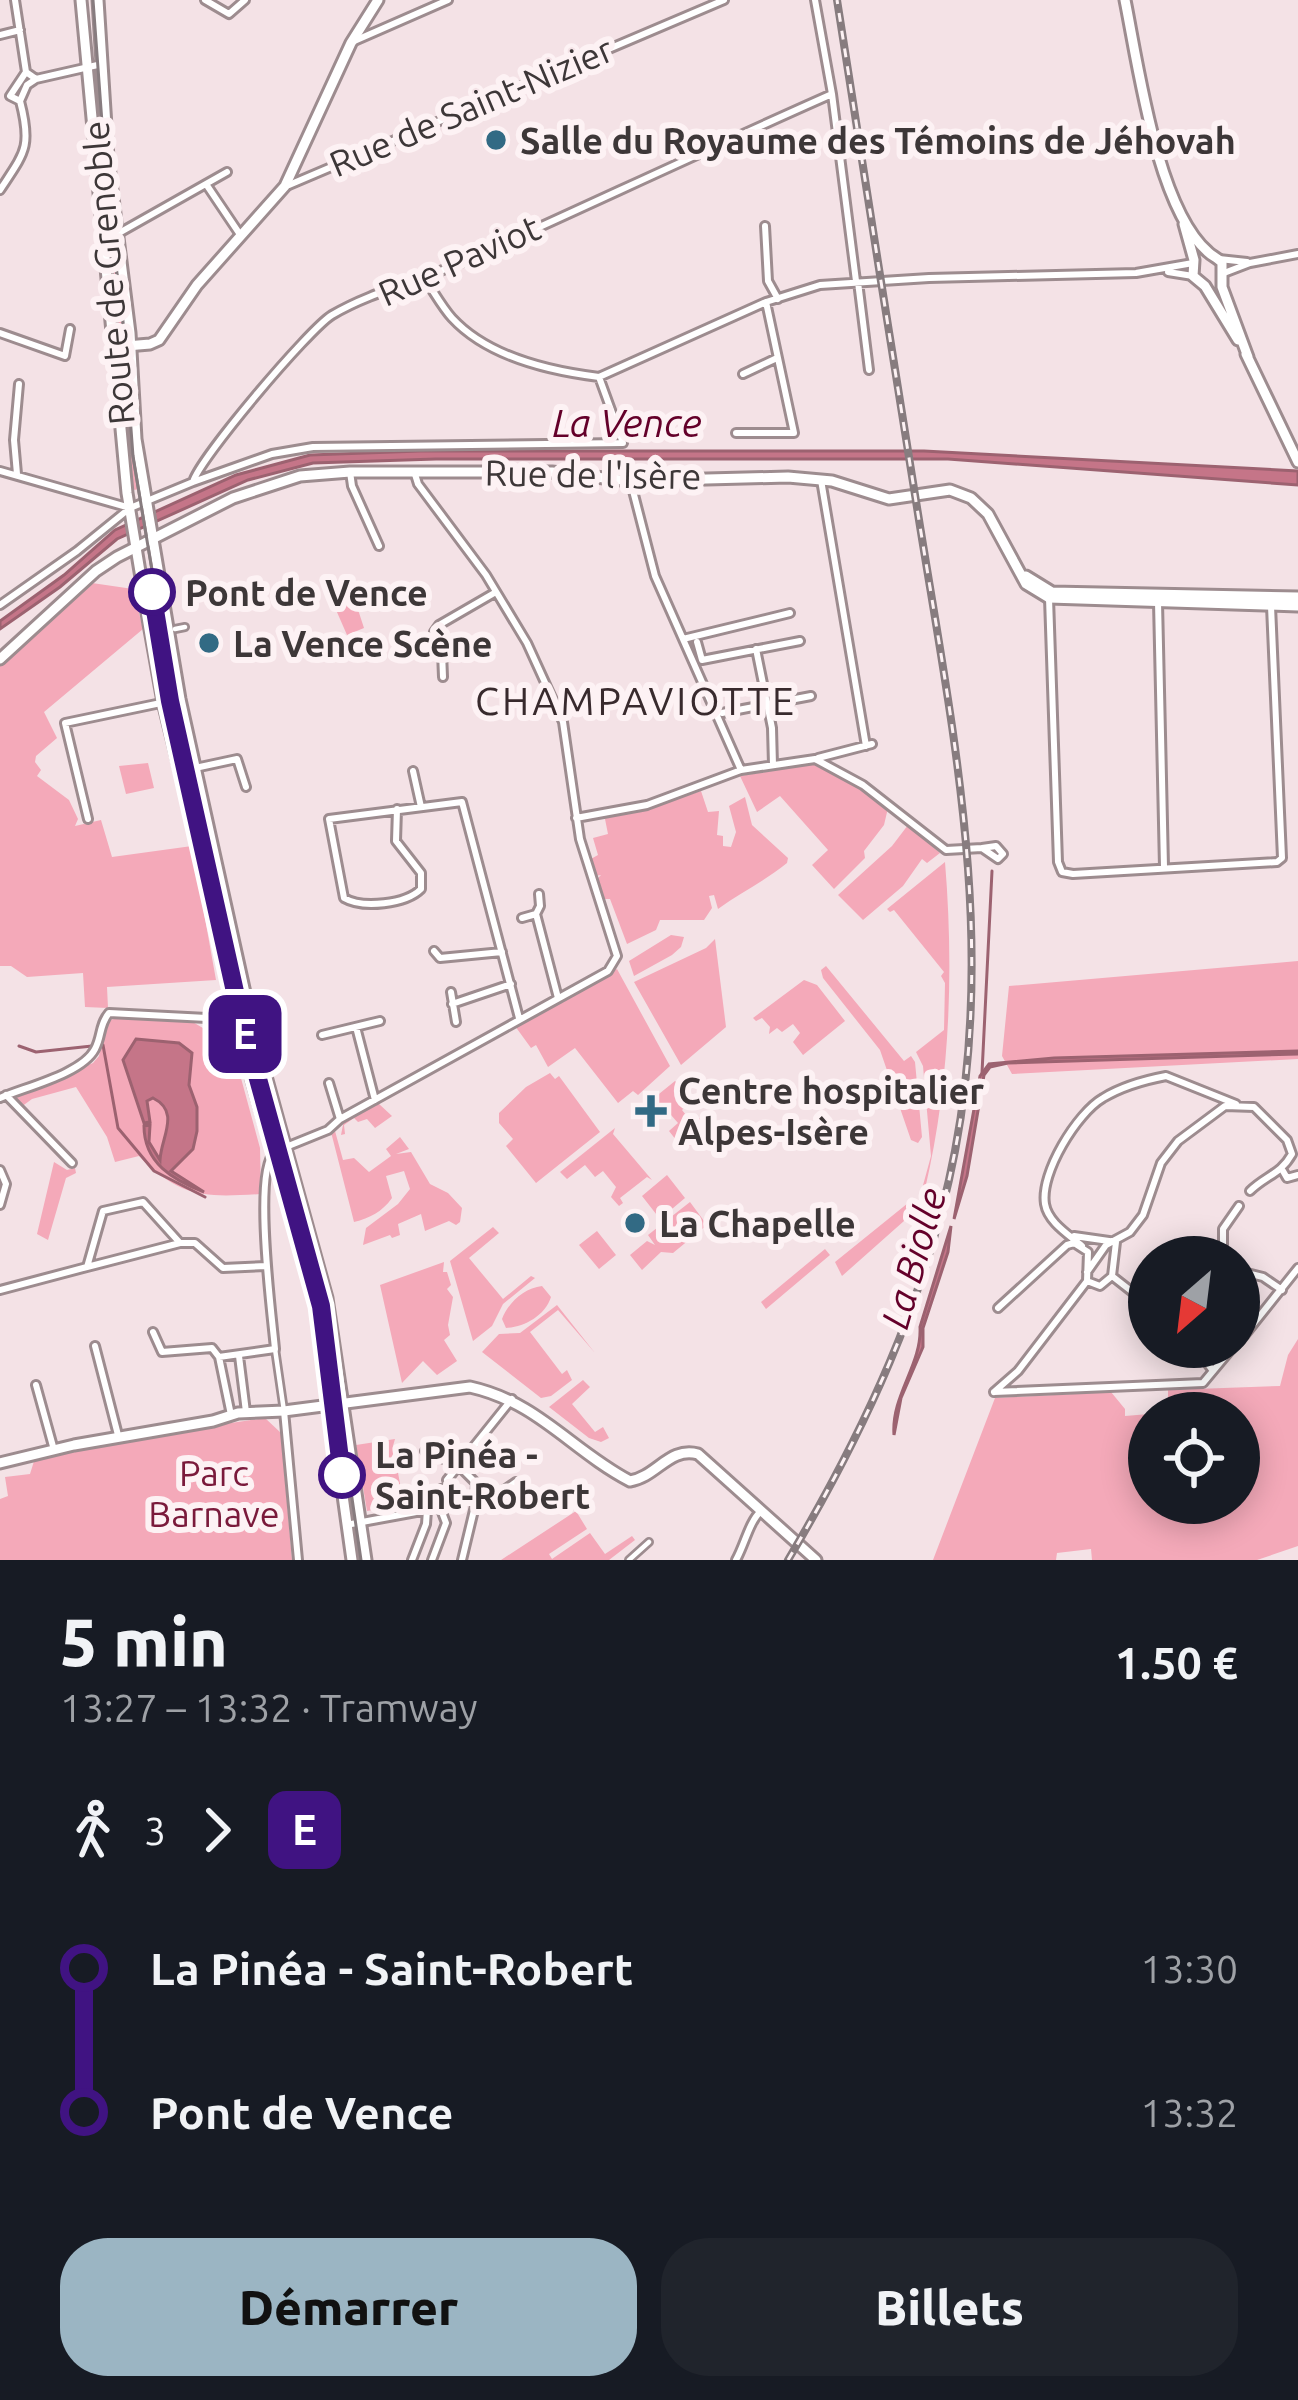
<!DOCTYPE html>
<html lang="fr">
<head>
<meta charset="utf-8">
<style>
  :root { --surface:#171b24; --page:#20242c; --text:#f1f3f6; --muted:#9ea1a6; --accent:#9bb5c3 }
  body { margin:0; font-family:Ubuntu,sans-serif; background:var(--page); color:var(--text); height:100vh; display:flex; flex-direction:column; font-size:45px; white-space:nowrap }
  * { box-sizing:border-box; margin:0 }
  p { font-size:39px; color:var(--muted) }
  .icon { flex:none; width:66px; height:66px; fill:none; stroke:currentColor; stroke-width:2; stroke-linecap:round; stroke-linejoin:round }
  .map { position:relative; height:1560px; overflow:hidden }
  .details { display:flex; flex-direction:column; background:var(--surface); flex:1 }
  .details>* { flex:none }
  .badge { padding:0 24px; border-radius:18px; font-size:42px; line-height:78px }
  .needle { width:78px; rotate:208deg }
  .buttons { position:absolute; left:1128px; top:1236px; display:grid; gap:24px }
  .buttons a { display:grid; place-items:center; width:132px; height:132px; border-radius:50%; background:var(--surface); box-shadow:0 6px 30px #0003; font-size:60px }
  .map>.badge { position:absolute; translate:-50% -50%; box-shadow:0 0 0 6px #fff }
  .legs { display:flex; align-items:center; gap:18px; height:132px; padding:0 60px; font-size:39px }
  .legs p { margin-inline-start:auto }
  .summary { display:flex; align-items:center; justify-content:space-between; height:204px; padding:0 60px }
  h1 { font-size:66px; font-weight:800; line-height:90px }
  .cta { display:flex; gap:24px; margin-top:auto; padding:24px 60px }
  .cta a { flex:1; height:138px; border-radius:48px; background:var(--accent); color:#111; font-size:48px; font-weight:800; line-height:138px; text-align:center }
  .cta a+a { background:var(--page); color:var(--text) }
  ul { padding:0 60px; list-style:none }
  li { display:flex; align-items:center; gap:42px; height:144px; font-size:45px }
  li i { display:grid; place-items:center; width:18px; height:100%; margin:0 15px; background:currentColor }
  li i::after { content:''; width:30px; height:30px; margin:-15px; border:9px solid; border-radius:50%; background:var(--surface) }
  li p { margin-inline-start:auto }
  li:first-child i { background:linear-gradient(#0000 50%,currentColor 0) }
  li:last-child i { background:linear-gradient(currentColor 50%,#0000 0) }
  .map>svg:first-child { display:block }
</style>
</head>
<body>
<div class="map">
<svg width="1298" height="1560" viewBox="0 0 1298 1560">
  <rect width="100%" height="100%" fill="#f4e2e6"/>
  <path fill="#f4a9b9" d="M99 71 127 331H118L116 322 93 73Z
    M127 360 143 489 132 490 119 370 120 361Z
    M348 579 364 628 347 635 326 587Z
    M92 583 133 589 143 629 44 712 57 738 36 756 35 762 41 770 37 776 69 800 78 819 75 826 101 820 112 857 192 846 216 980 107 987 108 1008 85 1007 83 973 27 977 11 966H0V665Z
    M148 763 154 788 126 794 119 766Z
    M813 764 850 781 888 808 884 825 864 851 865 858 834 889 812 865 828 850 780 796 757 812 740 776Z
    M701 791 708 812 719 811 717 835 723 836V846L731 847 736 832 729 806 745 797 752 825 788 858 787 863C765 881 741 892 718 909L714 895 709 896 712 908 704 920H660L656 930 627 944 610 899H603L596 880 601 875 595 876 589 860 598 855 593 838 608 834 604 814 651 807Z
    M199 800 244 1000 234 1001 189 802Z
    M908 825 940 853 927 863 922 859 903 886 863 920 838 895 892 846Z
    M945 862C954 971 950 1082 925 1189H922L931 1156 923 1066 916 1052 944 1030 945 983 941 976 944 972 894 910 890 912 887 909Z
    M671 935 684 937 681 947 672 955 634 976 629 961Z
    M715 939 726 1027 681 1065 634 982 706 948Z
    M1298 961V1059L1012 1074 1002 1056 1009 986Z
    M826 966 904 1061 911 1056 915 1062 922 1137 918 1143 911 1140 880 1050 823 978 821 970Z
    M617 969 670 1066 638 1095 633 1091 618 1103 575 1048 548 1067 536 1045 531 1048 515 1026Z
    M804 980 817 985 845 1021 803 1055 793 1042 800 1033 793 1024 782 1032 777 1028 769 1034 770 1027 762 1018 756 1021 753 1018Z
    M118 1018 191 1021 213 1034H229L260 1148 261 1194C206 1197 181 1199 139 1156L115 1162 107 1137 76 1087 32 1099 21 1107 11 1098 93 1063 99 1056 106 1021Z
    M250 1028 278 1132 269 1135 240 1030Z
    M550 1073 555 1079 559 1076 600 1132 536 1183 506 1146 513 1139 499 1123V1113L526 1087Z
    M675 1081 685 1091 681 1095 688 1104 682 1110 693 1124 700 1118 710 1130 684 1150 669 1131 678 1123 671 1115 664 1119 649 1102Z
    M378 1103 392 1116 375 1128 367 1119 358 1122 354 1118 344 1125 345 1134 341 1135 344 1120Z
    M615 1128 613 1134 652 1180 647 1177 620 1198 623 1203 619 1206 611 1197 616 1187 603 1171 595 1177 585 1165 567 1179 560 1172Z
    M335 1131 343 1160 354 1158 369 1172 391 1156 386 1149 400 1137 409 1149 396 1154 411 1152 430 1184 448 1193 462 1208 460 1222 456 1225 449 1221 425 1231 421 1214 398 1224 400 1235 392 1238 390 1235 363 1245 366 1228 398 1204 410 1189 404 1171 386 1176 392 1198C382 1212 370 1218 354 1222L331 1132Z
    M54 1162 67 1170 75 1168 76 1173 66 1178 48 1240 37 1234Z
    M288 1169 320 1278 338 1387 329 1388 323 1327 279 1172Z
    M667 1175 685 1198 660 1219 642 1196Z
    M913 1199V1213L842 1276 835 1262Z
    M690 1202 707 1225 673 1253 661 1252 642 1270 630 1255 647 1241 655 1245 648 1235Z
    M493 1227 499 1233 469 1258 503 1299 531 1276 535 1278 503 1304 492 1326 473 1341 450 1261Z
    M597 1231 616 1255 599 1269 579 1245Z
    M825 1249 830 1255 766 1309 761 1302Z
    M444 1262 443 1272H447L451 1285 447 1289 453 1297 448 1325 450 1335 444 1340 457 1361 437 1375 423 1361 402 1383 380 1285Z
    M542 1286 551 1297C545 1316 524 1327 506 1328L502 1319C508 1303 524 1288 542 1286Z
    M557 1305 595 1353 558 1310 530 1332 562 1374 567 1370 572 1380 551 1396 541 1398 482 1352 499 1334 520 1333Z
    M1298 1339V1546L1257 1560H1092L1091 1549 1057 1553 1056 1560H933L995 1398 1111 1392 1125 1409V1416L1149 1414V1503H1239V1413H1168V1390L1280 1386 1288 1355Z
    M583 1380 590 1387 572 1404 595 1432 603 1427 609 1438 601 1442 589 1438 549 1407Z
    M265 1418 281 1433 292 1560H0V1499L8 1496 5 1477 30 1474 35 1458 118 1440Z
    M395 1439 393 1446 404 1505 367 1511 356 1445Z
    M576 1511 587 1529 549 1554 552 1559 590 1533 605 1554 632 1536 635 1540 609 1560H501Z"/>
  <path fill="#c57588" stroke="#9c6270" stroke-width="3" d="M420 451H924L1298 471V485L948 459H436L313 463 248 480 117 539 60 587 0 629V621L64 575 115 530 236 475 310 455Z
    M136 1039 179 1043 192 1053 189 1085 197 1107V1131L193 1149 171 1171 204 1192C173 1180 144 1163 144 1126L150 1125 149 1142 160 1160C161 1137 181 1112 153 1098L147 1101 150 1122 144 1123 123 1060Z
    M1298 1051 1297 1054 1008 1063 990 1067 984 1075 967 1176 954 1219 980 1076 989 1064 1054 1058Z
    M951 1226 948 1252 923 1328V1347L901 1398 894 1435C891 1395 922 1365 920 1327Z"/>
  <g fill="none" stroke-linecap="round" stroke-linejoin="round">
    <path stroke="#9c6270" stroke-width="3" d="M103 1045 118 1128 154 1171 205 1197
      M19 1046 36 1052 92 1046
      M982 1073 992 871"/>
    <defs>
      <path id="pedestrian" d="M175 629 185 627
        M275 1349 284 1411
        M629 1560 649 1542"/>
      <path id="minor" d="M15 0 26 72
        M205 0 229 14 245 0
        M815 0 832 94 856 281
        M0 35 20 30
        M352 42 448 0
        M36 79 102 64
        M206 184 241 236
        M289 185 724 0
        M0 190C25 152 32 147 20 101L10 96 26 72 36 79 27 85 20 101
        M765 226 768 281 778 299
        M119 233 227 172
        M1219 259 1247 262
        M1168 272 1193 276
        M1224 273 1250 263 1298 254
        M425 279C434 292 442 307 452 318 488 357 549 371 599 377L766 302 820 285 929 278 1136 273 1193 263
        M858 282 869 370
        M0 333 65 356 70 329
        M743 374 777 358
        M736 433H794L766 302
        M0 471 130 508
        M350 472 352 486 379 546
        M17 474 14 440 19 384
        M821 480 866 746
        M193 482 272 454 313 447 623 443 599 377
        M631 483 655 576 741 770
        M1049 598 1058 862 1062 872 1073 874 1277 862 1282 858 1271 606
        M1158 602 1164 867
        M0 605 77 551 130 508 193 482C199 459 309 329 332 315 372 291 424 280 467 260 589 205 710 148 832 94
        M683 639 790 613
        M697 642 702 660 800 641
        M756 649 772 728 773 765
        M443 677 442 652 434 632 439 625 496 592
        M722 713 811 696
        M818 758 872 744
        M195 768 237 759 246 787
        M413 771 421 807
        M397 809 396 841 421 873V889C406 904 363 909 344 898L329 819 462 802 519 1018
        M576 818 647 805 741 770 815 759 863 785 946 850 982 848 998 859 1003 854 996 846 982 848
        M88 819 65 723 180 699
        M539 894 540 906 536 914 558 998
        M522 918 536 914
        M434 951 440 958 502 952
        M451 992 456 1022
        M452 1004 511 984
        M356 1027 375 1100
        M322 1035 380 1021
        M329 1083 340 1119
        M6 1095 72 1163
        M0 1098C25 1087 82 1074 95 1049 102 1036 99 1025 109 1013L207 1018 250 1012
        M286 1147 328 1130 340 1119 608 971 617 956 580 839 563 722 527 643 486 575 418 484 414 471
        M0 1170 6 1184 0 1205
        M1283 1171 1287 1178 1298 1175
        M1074 1236 1116 1242 1112 1276
        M1082 1246C1068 1234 1048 1222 1045 1204 1040 1173 1077 1113 1103 1098 1121 1087 1145 1080 1166 1076L1236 1104
        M1223 1257V1229L1239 1206
        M87 1267 180 1243
        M1239 1271 1263 1277 1282 1290
        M1087 1272 1106 1245 1130 1232 1143 1215 1161 1163 1178 1141 1225 1106 1254 1107 1287 1140 1292 1154C1281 1174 1265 1176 1250 1191
        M1087 1281 1100 1286 1112 1276 1149 1305
        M0 1290 87 1267 103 1211 143 1202 180 1243H195L223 1268 266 1266
        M153 1332 162 1352 212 1348 219 1357 275 1349C272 1316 253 1172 274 1153
        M1239 1342 1298 1268
        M95 1346 118 1435
        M1195 1347 1213 1371
        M239 1356 246 1412
        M219 1357 231 1415
        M36 1385 54 1450
        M994 1392 1018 1371 1087 1281 1088 1252 1074 1243 1067 1245 998 1308
        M994 1392 1203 1383 1233 1347
        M284 1411 298 1560
        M425 1451 458 1465 476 1483 475 1506 462 1560
        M447 1480 512 1399
        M478 1499 490 1500 516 1482
        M346 1525 427 1510 441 1489
        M412 1560 426 1524 427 1510
        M432 1560 446 1523 440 1507 432 1502
        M736 1560C745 1544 749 1522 761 1511"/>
      <path id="tertiary" d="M1125 0C1138 64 1157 208 1208 252 1212 256 1218 258 1222 263V287L1248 357
        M1184 224 1194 260 1193 276 1205 286 1238 340
        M115 347 150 344 159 340 197 285 285 186 351 43 378 0
        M1246 354 1298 462
        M1026 576 1052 592 1298 597
        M0 659 96 571 117 557 233 498 300 476 350 472H552L630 481 788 477 832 481 889 499 950 490 971 498 988 514 1026 584 1049 598 1298 606
        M0 1463 74 1445 213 1421 238 1413 284 1411 470 1387C538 1402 571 1450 630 1481 656 1477 670 1446 698 1454L816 1560"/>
      <path id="secondary" d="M81 0 127 493 145 602 163 702 203 863 237 1029 315 1295 352 1560
        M98 0 108 158 130 333 136 439 180 699 253 1029 327 1298 366 1560"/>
    </defs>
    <use href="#pedestrian" stroke="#9d8c8f" stroke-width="10"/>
    <use href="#minor" stroke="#9d8c8f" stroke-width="12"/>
    <use href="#tertiary" stroke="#9d8c8f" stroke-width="15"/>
    <use href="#secondary" stroke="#9d8c8f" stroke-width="15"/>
    <use href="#pedestrian" stroke="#fff" stroke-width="4.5"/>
    <use href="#minor" stroke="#fff" stroke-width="6"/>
    <use href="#tertiary" stroke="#fff" stroke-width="9"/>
    <use href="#secondary" stroke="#fff" stroke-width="9"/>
    <path stroke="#877c7f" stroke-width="3" d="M93 0 109 218 122 308 133 456 169 673 249 1036 324 1306 361 1560"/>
    <defs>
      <path id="rail" d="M788 1560C864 1432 927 1298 955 1151 996 936 953 732 919 520 891 347 864 173 837 0"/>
    </defs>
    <use href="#rail" stroke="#877c7f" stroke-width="8"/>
    <use href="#rail" stroke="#fdf2f4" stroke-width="3" stroke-dasharray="9" stroke-linecap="butt"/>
  </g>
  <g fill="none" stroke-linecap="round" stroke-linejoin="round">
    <defs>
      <path id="line-1" d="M152 592 170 701 240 1014 321 1306 342 1475"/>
    </defs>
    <use href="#line-1" stroke="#fff" stroke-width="27"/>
    <use href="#line-1" stroke="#401382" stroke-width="18"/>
  </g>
  <g fill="#326a84" stroke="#fdf2f4" stroke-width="4.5">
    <circle cx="496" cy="140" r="12"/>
    <circle cx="209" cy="643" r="12"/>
    <path d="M645 1093h12v12h12v12h-12v12h-12v-12h-12v-12h12z"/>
    <circle cx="635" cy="1223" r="12"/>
  </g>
  <g fill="#fff" stroke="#401382" stroke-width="6">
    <circle cx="152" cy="592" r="21"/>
    <circle cx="342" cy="1475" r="21"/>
  </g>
  <g text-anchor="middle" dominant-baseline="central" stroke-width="12" stroke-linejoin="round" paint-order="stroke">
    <g font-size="36" fill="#3d3738" stroke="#fdf2f4">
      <text transform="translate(471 106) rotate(-23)">Rue de Saint-Nizier</text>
      <text transform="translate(459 260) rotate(-24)">Rue Paviot</text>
      <text transform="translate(108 273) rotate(-95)">Route de Grenoble</text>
      <text transform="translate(593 474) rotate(1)">Rue de l'Isère</text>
    </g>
    <g font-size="36" font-weight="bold" fill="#3d3738" stroke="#fdf2f4" text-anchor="start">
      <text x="520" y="140">Salle du Royaume des Témoins de Jéhovah</text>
      <text x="233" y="643">La Vence Scène</text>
      <text x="678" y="1090">Centre hospitalier<tspan x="678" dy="41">Alpes-Isère</tspan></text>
      <text x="659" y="1223">La Chapelle</text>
    </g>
    <g font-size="36" font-weight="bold" fill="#3d3738" stroke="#fdf2f4" text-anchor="start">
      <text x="185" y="592">Pont de Vence</text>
      <text x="375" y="1454">La Pinéa -<tspan x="375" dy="41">Saint-Robert</tspan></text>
    </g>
    <g font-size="36" fill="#7a1a3b" stroke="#fdf2f4">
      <text x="214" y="1472">Parc<tspan x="214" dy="41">Barnave</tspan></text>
    </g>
    <g font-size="39" font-style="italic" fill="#64002a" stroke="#fdf2f4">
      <text x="627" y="422">La Vence</text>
      <text transform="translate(913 1258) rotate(-74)">La Biolle</text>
    </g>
    <g font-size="39" letter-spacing="3" fill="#382a2d" stroke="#fdf2f4">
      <text x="636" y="700">CHAMPAVIOTTE</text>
    </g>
  </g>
</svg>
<div class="buttons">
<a><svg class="needle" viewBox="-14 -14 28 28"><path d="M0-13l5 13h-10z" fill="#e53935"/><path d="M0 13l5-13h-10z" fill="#9ea1a6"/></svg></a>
<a><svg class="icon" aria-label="locate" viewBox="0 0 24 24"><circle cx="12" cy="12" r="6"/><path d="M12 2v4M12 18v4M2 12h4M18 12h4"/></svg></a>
</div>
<b class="badge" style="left:245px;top:1034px;background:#401382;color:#fff">E</b>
</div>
<section class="details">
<div class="summary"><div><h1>5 min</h1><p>13:27 – 13:32 · Tramway</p></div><b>1.50 €</b></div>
<div class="legs"><svg class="icon" aria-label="walk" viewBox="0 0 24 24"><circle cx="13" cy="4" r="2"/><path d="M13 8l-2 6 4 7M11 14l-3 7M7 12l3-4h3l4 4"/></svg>3<svg class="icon" aria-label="forward" viewBox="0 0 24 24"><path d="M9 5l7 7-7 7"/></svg><b class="badge" style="background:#401382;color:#fff">E</b></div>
<ul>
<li><i style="color:#401382"></i><b>La Pinéa - Saint-Robert</b><p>13:30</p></li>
<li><i style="color:#401382"></i><b>Pont de Vence</b><p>13:32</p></li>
</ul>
<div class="cta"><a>Démarrer</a><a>Billets</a></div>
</section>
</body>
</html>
